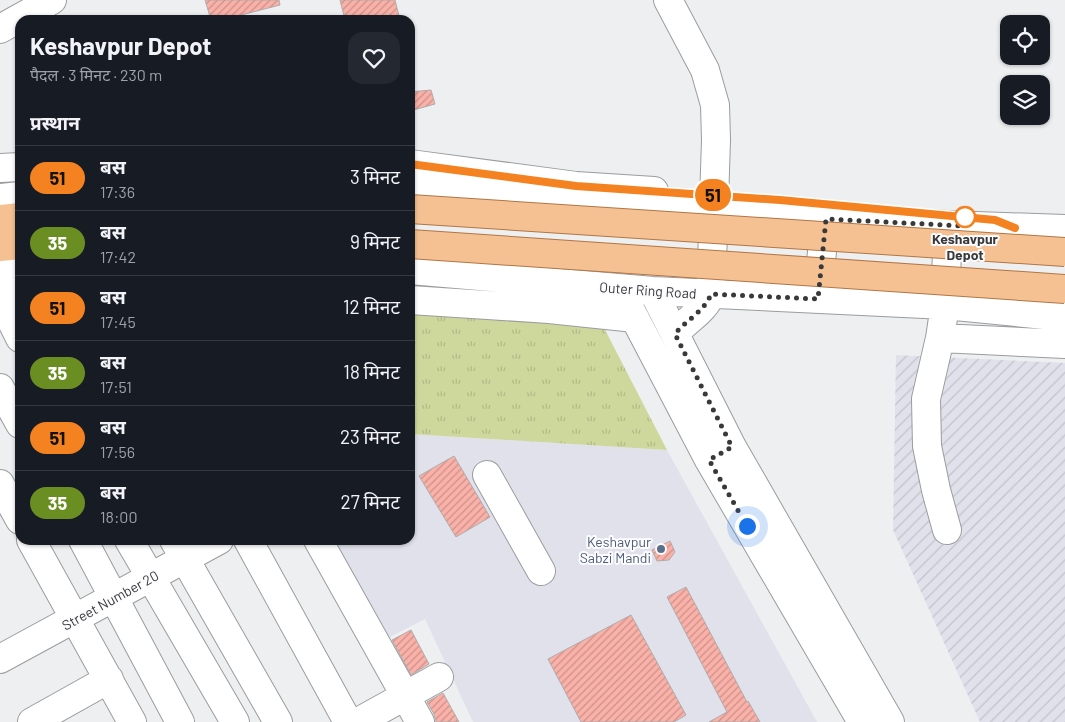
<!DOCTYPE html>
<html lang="hi">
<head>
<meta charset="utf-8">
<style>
  :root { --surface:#171b24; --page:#242831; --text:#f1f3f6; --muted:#9ea1a6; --line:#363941 }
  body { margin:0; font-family:Barlow,"Noto Sans Devanagari",sans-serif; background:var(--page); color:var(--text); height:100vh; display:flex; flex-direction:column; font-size:19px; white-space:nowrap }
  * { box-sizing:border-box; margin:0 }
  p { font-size:16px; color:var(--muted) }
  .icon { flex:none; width:28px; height:28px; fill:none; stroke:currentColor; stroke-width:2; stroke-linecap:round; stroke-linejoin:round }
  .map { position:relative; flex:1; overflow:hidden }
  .details { position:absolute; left:15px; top:15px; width:400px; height:530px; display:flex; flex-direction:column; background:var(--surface); border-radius:15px; box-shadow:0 1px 4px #0004 }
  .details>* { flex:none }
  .badge { padding:0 10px; border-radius:16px; font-size:18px; line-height:32px }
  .fabs { position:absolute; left:1000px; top:15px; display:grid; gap:10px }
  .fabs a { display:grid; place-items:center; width:50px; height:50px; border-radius:10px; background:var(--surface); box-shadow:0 1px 4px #0004; font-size:25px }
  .you { position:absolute; width:25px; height:25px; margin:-12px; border:4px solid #fff; border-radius:50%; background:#1a73e8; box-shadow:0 0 0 8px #1a73e833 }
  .map>.badge { position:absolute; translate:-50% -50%; box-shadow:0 0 0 2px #fff }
  h2 { padding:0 15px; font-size:19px; line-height:45px }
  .round { display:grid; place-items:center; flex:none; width:52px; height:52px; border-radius:15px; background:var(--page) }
  .headline { display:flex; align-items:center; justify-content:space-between; height:85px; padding:0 15px }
  h1 { font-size:24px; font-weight:700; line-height:38px }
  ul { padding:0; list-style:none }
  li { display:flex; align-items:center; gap:15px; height:65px; padding:0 15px; border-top:1px solid var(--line) }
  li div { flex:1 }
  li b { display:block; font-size:19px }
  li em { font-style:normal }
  li .badge { min-width:55px; font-weight:700; text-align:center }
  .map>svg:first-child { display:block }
</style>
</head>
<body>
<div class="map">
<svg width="1065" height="722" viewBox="0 0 1065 722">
  <defs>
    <pattern id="industrial-furrows" width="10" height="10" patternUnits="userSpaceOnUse" patternTransform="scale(1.25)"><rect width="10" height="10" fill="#e0e1eb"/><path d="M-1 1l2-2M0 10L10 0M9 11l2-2" fill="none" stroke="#c1c2ca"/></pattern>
    <pattern id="park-tufts" width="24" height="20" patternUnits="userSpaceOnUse" patternTransform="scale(1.25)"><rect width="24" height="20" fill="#cfd89c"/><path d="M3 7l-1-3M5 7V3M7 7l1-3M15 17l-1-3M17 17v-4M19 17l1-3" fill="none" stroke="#b2ba87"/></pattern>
    <pattern id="building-hatch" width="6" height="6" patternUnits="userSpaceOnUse" patternTransform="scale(1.25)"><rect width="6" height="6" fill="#f9b1a8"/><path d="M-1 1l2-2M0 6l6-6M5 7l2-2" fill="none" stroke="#cb918a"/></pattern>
  </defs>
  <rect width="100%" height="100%" fill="#eeeff1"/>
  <path fill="#e0e1eb" d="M410 434 667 450 817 722H473L425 619 378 643 321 540H410Z"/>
  <path fill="url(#industrial-furrows)" d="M896 355 1065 363V722H980L893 530Z"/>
  <path fill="url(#park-tufts)" d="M410 309 602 324 667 450 410 434Z"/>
  <path fill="url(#building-hatch)" stroke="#afacac" d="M205 0H279L280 5 222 20H211Z
    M340 0H395L400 20H345Z
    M431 90 435 104 410 111V92Z
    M454 456 490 517 456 537 419 476Z
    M670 541 675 552 669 560 657 561 652 550Z
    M686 587 747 702 748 701 760 722H709L727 712 667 597Z
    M631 615 686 715 674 722H581L548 659Z
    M411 630 429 664 411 675 392 640Z
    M443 693 459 722H436L434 714 427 702Z"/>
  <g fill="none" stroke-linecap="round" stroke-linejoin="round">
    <defs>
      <path id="minor" d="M668 0 705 70 715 105 716 140 711 294C705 311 686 320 675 334
        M0 29 52 0
        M410 164 576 186 654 191
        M0 168 20 167
        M410 191 598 207 948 225 1065 229
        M0 198 20 196
        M948 225 945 305 940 338 1065 344
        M0 264 20 262
        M410 270 653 291 945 305 1065 317
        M619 288 709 460 862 722
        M0 289 20 286
        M653 291 732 447 890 722
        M818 295 825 219
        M0 298 20 338
        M410 300 549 309 635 318
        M940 338 926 399 927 446 936 490 947 530
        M0 388 20 424
        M487 475 541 571
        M0 484 20 520
        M31 540 132 722
        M83 540 180 722
        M129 540 235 722
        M174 540 278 722
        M248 540 348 722
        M318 540 420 722
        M0 659 219 540
        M32 722 109 679
        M358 722 439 677"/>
      <path id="major" d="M0 219 20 217
        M0 247 20 245"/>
    </defs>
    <use href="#minor" stroke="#9b9c9e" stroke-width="30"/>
    <use href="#major" stroke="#b07644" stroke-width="30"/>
    <use href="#minor" stroke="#fff" stroke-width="28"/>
    <use href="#major" stroke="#f6c192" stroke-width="28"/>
    <defs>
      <path id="major-bridge" d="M410 209 1065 252
        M410 244 1065 289"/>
    </defs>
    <use href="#major-bridge" stroke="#b07644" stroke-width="30" stroke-linecap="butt"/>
    <use href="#major-bridge" stroke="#f6c192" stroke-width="28"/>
  </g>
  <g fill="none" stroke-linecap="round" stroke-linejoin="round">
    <defs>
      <path id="line" d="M410 164 576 186 780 200 995 220 1015 228"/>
    </defs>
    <use href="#line" stroke="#fff" stroke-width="11"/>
    <use href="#line" stroke="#f58220" stroke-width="8"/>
    <path stroke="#39393a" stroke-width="5" stroke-dasharray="0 9" d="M747 526 709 460 732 447 675 334C686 320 705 311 711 294L818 299 826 219 965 226V217"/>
  </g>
  <circle fill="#fff" stroke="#f58220" stroke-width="2.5" cx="965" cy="217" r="10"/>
  <circle fill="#5c6f8a" stroke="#fcfcff" stroke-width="2" cx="661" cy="549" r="5"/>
  <g text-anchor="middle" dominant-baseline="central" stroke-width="4" stroke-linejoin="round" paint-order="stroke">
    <g font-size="14" font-weight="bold" fill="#39393a" stroke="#fcfcff">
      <text x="965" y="238">Keshavpur<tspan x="965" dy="16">Depot</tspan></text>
    </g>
    <g font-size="14" fill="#39393a" stroke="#fcfcff">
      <text transform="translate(648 290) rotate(4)">Outer Ring Road</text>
      <text transform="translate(110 600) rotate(-29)">Street Number 20</text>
    </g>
    <g font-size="14" fill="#4e5e75" stroke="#fcfcff" text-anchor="end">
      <text x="651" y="541">Keshavpur<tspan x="651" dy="16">Sabzi Mandi</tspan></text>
    </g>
  </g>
</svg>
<div class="fabs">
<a><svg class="icon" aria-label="locate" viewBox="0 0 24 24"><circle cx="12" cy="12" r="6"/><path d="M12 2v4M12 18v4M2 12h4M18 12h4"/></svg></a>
<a><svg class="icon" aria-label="layers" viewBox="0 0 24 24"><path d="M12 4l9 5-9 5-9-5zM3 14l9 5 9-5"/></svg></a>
</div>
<div class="you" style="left:747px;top:526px"></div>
<b class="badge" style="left:713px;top:195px;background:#f58220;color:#111">51</b>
<section class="details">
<div class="headline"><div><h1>Keshavpur Depot</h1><p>पैदल · 3 मिनट · 230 m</p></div><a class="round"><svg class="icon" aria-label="heart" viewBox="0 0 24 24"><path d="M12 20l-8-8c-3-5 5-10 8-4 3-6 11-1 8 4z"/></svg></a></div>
<h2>प्रस्थान</h2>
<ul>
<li><span class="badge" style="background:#f58220;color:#111">51</span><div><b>बस</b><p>17:36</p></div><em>3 मिनट</em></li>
<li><span class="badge" style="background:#6b8e23;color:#fff">35</span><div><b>बस</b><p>17:42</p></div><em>9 मिनट</em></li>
<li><span class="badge" style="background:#f58220;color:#111">51</span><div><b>बस</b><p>17:45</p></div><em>12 मिनट</em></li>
<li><span class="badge" style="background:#6b8e23;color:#fff">35</span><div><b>बस</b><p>17:51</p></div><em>18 मिनट</em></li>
<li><span class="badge" style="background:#f58220;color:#111">51</span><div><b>बस</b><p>17:56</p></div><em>23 मिनट</em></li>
<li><span class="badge" style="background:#6b8e23;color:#fff">35</span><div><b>बस</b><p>18:00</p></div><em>27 मिनट</em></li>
</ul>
</section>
</div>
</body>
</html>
